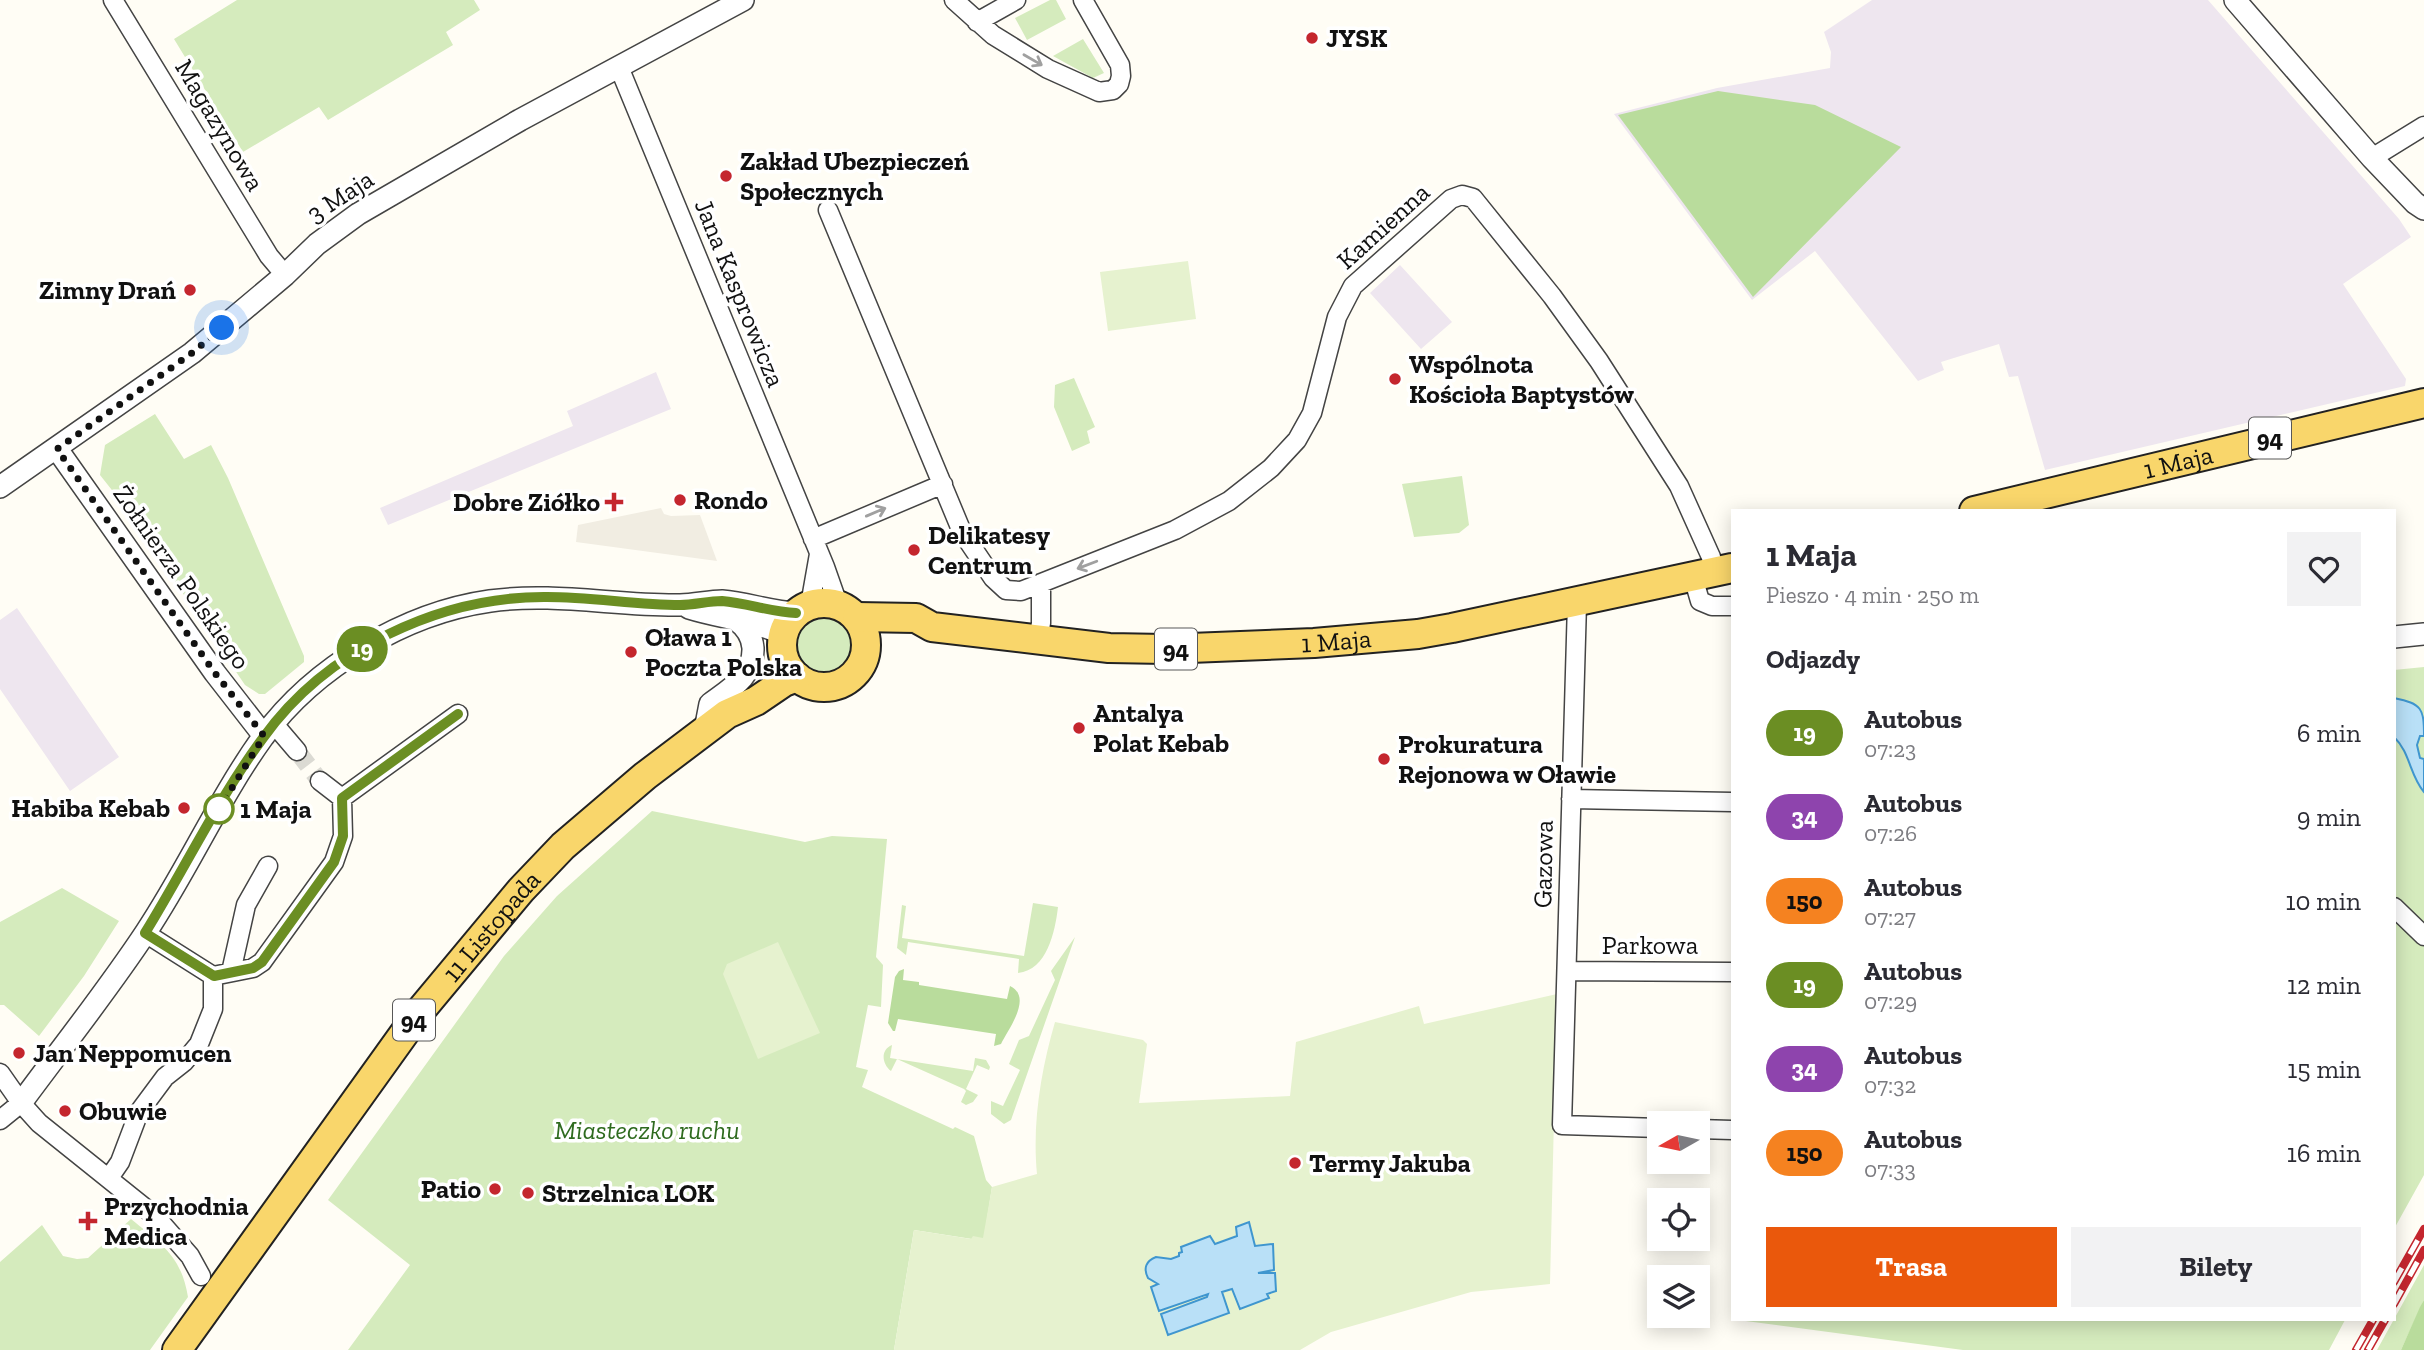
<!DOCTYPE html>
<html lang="pl">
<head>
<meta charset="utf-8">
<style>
  :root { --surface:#fff; --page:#f2f2f3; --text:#2b2b33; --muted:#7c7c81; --accent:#ea580c }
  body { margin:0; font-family:"Zilla Slab",serif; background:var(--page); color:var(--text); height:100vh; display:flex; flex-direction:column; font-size:26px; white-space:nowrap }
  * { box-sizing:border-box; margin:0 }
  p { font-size:23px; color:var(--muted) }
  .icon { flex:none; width:38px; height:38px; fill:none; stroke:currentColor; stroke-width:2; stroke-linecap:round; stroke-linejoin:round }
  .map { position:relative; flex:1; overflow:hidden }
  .sheet { position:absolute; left:1731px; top:509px; width:665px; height:812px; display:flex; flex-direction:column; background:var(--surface); border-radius:0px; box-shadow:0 4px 18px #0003 }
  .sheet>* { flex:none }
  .badge { padding:0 14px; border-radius:23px; font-size:24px; line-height:46px }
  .needle { width:46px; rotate:261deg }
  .controls { position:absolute; left:1647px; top:1111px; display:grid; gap:14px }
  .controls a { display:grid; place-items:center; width:63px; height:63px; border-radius:0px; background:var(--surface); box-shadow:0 4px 18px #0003; font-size:35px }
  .you { position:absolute; width:35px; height:35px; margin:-18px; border:5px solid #fff; border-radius:50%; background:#1a73e8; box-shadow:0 0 0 10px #1a73e833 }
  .map>.badge { position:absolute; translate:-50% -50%; box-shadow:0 0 0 4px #fff }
  h2 { padding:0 35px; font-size:26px; line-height:63px }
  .round { display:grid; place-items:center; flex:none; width:74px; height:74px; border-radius:0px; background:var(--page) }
  .headline { display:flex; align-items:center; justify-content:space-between; height:119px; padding:0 35px }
  h1 { font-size:33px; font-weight:700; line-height:52px }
  .primary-button { display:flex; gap:14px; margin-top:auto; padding:14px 35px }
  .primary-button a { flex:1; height:80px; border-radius:0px; background:var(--accent); color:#fff; font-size:28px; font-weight:700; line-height:80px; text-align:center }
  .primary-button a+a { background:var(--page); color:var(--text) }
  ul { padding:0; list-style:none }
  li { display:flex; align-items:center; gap:21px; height:84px; padding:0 35px }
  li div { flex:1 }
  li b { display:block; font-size:26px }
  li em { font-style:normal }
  li .badge { min-width:77px; font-weight:700; text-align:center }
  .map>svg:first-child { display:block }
</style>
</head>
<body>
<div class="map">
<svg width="2424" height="1350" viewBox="0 0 2424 1350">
  <rect width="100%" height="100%" fill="#fffdf5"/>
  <path fill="#eee6ef" d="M1872 0H2208L2399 219 2411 237 2343 284 2406 379 2405 386 2045 470 2018 376 2009 377 1999 344 1941 362 1944 370 1918 381 1815 251 1752 300 1614 114 1717 88 1830 68 1831 52 1824 32Z
    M1400 265 1452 322 1421 349 1370 293Z
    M656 372 671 409 388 525 380 508 573 426 567 411Z
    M17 608 119 757 70 791 0 689V620Z"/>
  <path fill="#d5ebbd" d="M237 0H474L480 10 446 32 453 45 328 120 319 107 243 152 174 39Z
    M1050 0H1056L1066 19 1027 40 1015 18Z
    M1083 39 1104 73 1093 78 1053 56Z
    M1074 378 1095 427 1087 431 1090 443 1072 451 1054 407 1055 385Z
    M155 414 184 459 211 445 228 478 304 656V662L265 694H259L245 685 119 499 100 475 105 445Z
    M1462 476 1469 525 1459 533 1414 537 1402 484Z
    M794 644a30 30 0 1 1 60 0a30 30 0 1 1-60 0Z
    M2424 667V1175L2394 1229V670Z
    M652 811 805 842 832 836 887 839 876 957 883 965 881 1007 868 1005 856 1067 868 1070 862 1087 953 1129 955 1127 974 1136 986 1180 992 1187 984 1238 972 1239 914 1230 894 1350H348L410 1265 328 1200 504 956 557 896Z
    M62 888 119 921 84 976 39 1036 4 1005H0V922Z
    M1033 903 1058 907C1055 932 1047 970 1018 973L1019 959 908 942 906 955 897 948 902 905 906 906 902 938 1024 956Z
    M1075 937 1011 1120 1004 1124 991 1114V1101L1003 1106 1020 1070 1009 1064 1019 1040 1029 1036 1055 980 1051 971Z
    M892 1045 890 1058 973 1071 975 1058 986 1060 990 1067 989 1070 977 1065 966 1089 978 1095 973 1102 966 1105 961 1102 966 1091 964 1089 897 1059 891 1071C882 1064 880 1050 892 1045Z
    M131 1219C162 1245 181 1255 188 1297L150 1350H0V1262L42 1225 63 1256 77 1259 88 1258Z
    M2424 1265V1300L2401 1350H2377Z
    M1738 1320H2345L2329 1350H1963Z"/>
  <path fill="#b9dc9c" d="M1718 91 1815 105 1901 147 1753 297 1618 115Z
    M904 969 903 980 919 982V985L1007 999 1010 986C1033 997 1009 1028 1001 1044L994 1046 996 1034 898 1019 895 1031H893L888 1023 895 977 899 971Z
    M2424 1300V1350H2401L2420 1307Z"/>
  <path fill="#e6f2cf" d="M1188 261 1196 319 1108 331 1100 272Z
    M778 942 820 1033 758 1059 723 974 727 964Z
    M1557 994 1550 1284 1471 1292 1331 1332 1300 1350H894L914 1230 971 1239 973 1236 983 1238 992 1187 1037 1174C1032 1124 1041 1070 1055 1022L1143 1040 1147 1044 1139 1103 1290 1096 1296 1042 1419 1006 1424 1024Z"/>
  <path fill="#f1ede2" d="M661 508 664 514 671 516 700 515 717 561 576 542 578 525Z"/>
  <path fill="#b9e0f7" stroke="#3f96cf" stroke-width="2" d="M2394 698C2422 704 2424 708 2424 736H2420L2417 745 2420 758 2424 759V792C2410 776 2410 752 2394 737Z
    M1249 1222 1255 1246 1273 1244 1274 1270 1258 1273H1275L1276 1291 1267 1294 1269 1298 1240 1309 1232 1289 1222 1292 1229 1313 1168 1335 1161 1314 1207 1297 1208 1294 1159 1311 1151 1287 1158 1284 1148 1278C1143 1268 1146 1261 1156 1257L1171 1259 1179 1256V1253L1182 1252 1181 1247 1210 1236 1215 1244 1237 1236 1236 1227Z"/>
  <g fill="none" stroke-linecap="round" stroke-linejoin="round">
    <path stroke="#dbdad3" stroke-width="18" stroke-dasharray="18 9" stroke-linecap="butt" d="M297 751 320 781"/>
    <defs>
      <path id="minor" d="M113 0 269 256 285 275
        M954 0 993 35 1048 69 1099 92 1113 90 1119 84 1121 76 1120 65 1083 0
        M977 22 1016 0
        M619 67 825 567 838 604
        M2372 158 2424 126
        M828 210 962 532 993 578 1006 590 1021 591 1175 530 1229 501 1271 468 1297 440 1312 413 1337 317 1353 286 1451 199 1462 195 1473 198 1552 296 1599 361 1679 486 1711 557 1714 572
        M813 539 943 484
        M1693 577 1700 601 1712 606H1732
        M1577 603 1562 1125 1659 1128
        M810 605 819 554
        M1038 640 1041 623V583
        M274 724 297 751
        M320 781 342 798
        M1571 799 1732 802
        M2394 907 2424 936
        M145 933 213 976
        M1567 971 1732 972
        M231 972 246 905 268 866
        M213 976 253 968 262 962 334 862 343 836 342 798 458 714
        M0 1073 21 1103 39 1123 155 1216 190 1256 201 1276
        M0 1120 21 1103
        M1698 1129 1732 1130
        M109 1178 120 1162 139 1112 165 1077 184 1062 199 1044 213 1009V976"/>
      <path id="tertiary" d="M2235 0 2372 158 2415 203 2424 209
        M57 449 215 673 264 736
        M0 487 192 353 285 275 317 244 358 214 520 120 743 0
        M689 608C721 618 753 620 783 634
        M2394 637 2424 634
        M705 730 710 704C730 689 754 676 753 648 752 636 746 627 736 620
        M21 1103C63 1046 107 991 146 932 188 869 219 798 263 737 314 667 405 613 490 601 554 592 616 606 680 605 694 605 709 601 722 601 747 603 771 612 796 613"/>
      <g id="primary">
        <path id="s1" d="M1974 511 2424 403"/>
        <circle cx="824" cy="645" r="42"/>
        <path id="s2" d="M857 617 916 618 932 627 1109 648 1165 649 1314 643 1418 634 1452 628 1732 568"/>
        <path id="s3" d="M177 1350 421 1010 521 890 563 846 645 776 727 714 756 701 784 682 797 677"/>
      </g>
    </defs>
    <use href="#minor" stroke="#444" stroke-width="21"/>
    <use href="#tertiary" stroke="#444" stroke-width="24"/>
    <use href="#primary" stroke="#222" stroke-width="32"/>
    <use href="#minor" stroke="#fff" stroke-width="18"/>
    <use href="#tertiary" stroke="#fff" stroke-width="21"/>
    <use href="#primary" stroke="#f9d66b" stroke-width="28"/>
    <defs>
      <path id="rail" d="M2394 1282 2424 1229
        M2394 1304 2424 1250
        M2356 1350 2373 1320
        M2368 1350 2385 1320"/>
    </defs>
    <use href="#rail" stroke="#c4262e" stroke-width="8"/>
    <use href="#rail" stroke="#fff" stroke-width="5" stroke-dasharray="16" stroke-linecap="butt"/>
  </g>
  <defs><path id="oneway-shaft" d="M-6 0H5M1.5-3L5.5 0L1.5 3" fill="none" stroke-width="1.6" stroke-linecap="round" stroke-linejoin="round" transform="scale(1.75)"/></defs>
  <g stroke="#a0a0a0">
    <use href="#oneway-shaft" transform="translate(1033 60) rotate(30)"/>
    <use href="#oneway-shaft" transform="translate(876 512) rotate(-23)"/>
    <use href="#oneway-shaft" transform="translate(1087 565) rotate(159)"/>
  </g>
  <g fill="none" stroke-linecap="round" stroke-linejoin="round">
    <defs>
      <path id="line" d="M458 714 342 798 343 836 334 862 262 962 253 968 214 976 145 933C184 870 219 797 263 738 326 650 440 596 547 597 592 597 636 605 680 605 694 605 708 601 722 601 747 603 771 612 796 613"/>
    </defs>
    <use href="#line" stroke="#fff" stroke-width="16"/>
    <use href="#line" stroke="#6b8e23" stroke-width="10"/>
    <path stroke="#111" stroke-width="7" stroke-dasharray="0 12.6" d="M219 809 264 736 215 673 57 449 192 353 222 328"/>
  </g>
  <g fill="#c4262e" stroke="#fff" stroke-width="2.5">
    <circle cx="1312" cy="38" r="7"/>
    <circle cx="726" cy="176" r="7"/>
    <circle cx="190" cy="290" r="7"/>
    <circle cx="1395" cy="379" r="7"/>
    <circle cx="680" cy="500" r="7"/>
    <path d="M610.5 491.5h7v7h7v7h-7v7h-7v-7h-7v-7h7z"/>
    <circle cx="914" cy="550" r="7"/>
    <circle cx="631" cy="652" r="7"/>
    <circle cx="1079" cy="728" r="7"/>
    <circle cx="1384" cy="759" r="7"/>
    <circle cx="184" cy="808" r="7"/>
    <circle cx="19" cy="1053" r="7"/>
    <circle cx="65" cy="1111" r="7"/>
    <circle cx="1295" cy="1163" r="7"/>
    <circle cx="495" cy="1189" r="7"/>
    <circle cx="528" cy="1193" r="7"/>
    <path d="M84.5 1210.5h7v7h7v7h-7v7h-7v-7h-7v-7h7z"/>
  </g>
  <circle fill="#fff" stroke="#6b8e23" stroke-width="3.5" cx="219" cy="809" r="14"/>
  <g text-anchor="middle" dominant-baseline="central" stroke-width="7" stroke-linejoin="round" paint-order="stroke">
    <g fill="#fff" stroke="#585858" stroke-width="2">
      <rect x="2249" y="417.5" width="42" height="41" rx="5"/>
      <rect x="1155" y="628.5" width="42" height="41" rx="5"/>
      <rect x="393" y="999.5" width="42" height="41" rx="5"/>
    </g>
    <g font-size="24" font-weight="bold" fill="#111">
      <text x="2270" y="438">94</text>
      <text x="1176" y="649">94</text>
      <text x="414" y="1020">94</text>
    </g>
    <g font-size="26" font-weight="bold" fill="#111" stroke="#fff" text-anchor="start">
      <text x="1326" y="38">JYSK</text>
      <text x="740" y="161">Zakład Ubezpieczeń<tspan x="740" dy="30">Społecznych</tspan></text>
      <text x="176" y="290" text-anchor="end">Zimny Drań</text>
      <text x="1409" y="364">Wspólnota<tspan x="1409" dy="30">Kościoła Baptystów</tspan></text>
      <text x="694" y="500">Rondo</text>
      <text x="600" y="502" text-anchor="end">Dobre Ziółko</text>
      <text x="928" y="535">Delikatesy<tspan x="928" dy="30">Centrum</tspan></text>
      <text x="645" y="637">Oława 1<tspan x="645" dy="30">Poczta Polska</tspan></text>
      <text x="1093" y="713">Antalya<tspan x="1093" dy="30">Polat Kebab</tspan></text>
      <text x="1398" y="744">Prokuratura<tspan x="1398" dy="30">Rejonowa w Oławie</tspan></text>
      <text x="170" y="808" text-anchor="end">Habiba Kebab</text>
      <text x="33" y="1053">Jan Neppomucen</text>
      <text x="79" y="1111">Obuwie</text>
      <text x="1309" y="1163">Termy Jakuba</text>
      <text x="481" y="1189" text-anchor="end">Patio</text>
      <text x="542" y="1193">Strzelnica LOK</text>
      <text x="104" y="1206">Przychodnia<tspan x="104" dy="30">Medica</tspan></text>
    </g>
    <g font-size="26" fill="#111" stroke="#fff">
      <text transform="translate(220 125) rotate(59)">Magazynowa</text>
      <text transform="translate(340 196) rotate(-33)">3 Maja</text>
      <text transform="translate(1383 226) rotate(-42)">Kamienna</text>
      <text transform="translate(740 293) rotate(68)">Jana Kasprowicza</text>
      <text stroke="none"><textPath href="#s1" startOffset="210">1 Maja</textPath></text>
      <text transform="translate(182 577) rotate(55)">Żołnierza Polskiego</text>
      <text stroke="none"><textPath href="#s2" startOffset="483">1 Maja</textPath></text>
      <text transform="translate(1543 864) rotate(-89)">Gazowa</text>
      <text stroke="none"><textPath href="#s3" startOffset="528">11 Listopada</textPath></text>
      <text x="1650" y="945">Parkowa</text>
    </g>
    <g font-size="26" font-weight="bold" fill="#111" stroke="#fff" text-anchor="start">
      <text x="240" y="809">1 Maja</text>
    </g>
    <g font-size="26" font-style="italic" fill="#2f6b1f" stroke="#fff">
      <text x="647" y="1130">Miasteczko ruchu</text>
    </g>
  </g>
</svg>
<div class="controls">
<a><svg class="needle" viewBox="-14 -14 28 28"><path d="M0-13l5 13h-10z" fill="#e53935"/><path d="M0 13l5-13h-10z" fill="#7c7c81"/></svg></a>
<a><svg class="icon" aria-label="locate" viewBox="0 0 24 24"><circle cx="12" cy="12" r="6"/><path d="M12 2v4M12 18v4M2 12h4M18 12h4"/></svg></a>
<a><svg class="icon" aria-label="layers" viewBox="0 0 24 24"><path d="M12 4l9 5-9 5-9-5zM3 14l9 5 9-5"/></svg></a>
</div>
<div class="you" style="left:222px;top:328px"></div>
<b class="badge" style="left:362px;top:649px;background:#6b8e23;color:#fff">19</b>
<section class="sheet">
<div class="headline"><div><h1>1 Maja</h1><p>Pieszo · 4 min · 250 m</p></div><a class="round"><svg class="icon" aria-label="heart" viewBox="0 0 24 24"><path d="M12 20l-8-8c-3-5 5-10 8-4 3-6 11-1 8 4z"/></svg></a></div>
<h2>Odjazdy</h2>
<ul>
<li><span class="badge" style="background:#6b8e23;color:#fff">19</span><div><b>Autobus</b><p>07:23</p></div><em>6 min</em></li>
<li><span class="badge" style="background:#8e44ad;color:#fff">34</span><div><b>Autobus</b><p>07:26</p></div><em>9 min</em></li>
<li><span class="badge" style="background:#f58220;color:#111">150</span><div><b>Autobus</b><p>07:27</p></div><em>10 min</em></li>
<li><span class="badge" style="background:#6b8e23;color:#fff">19</span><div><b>Autobus</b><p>07:29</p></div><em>12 min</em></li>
<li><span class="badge" style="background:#8e44ad;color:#fff">34</span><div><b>Autobus</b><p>07:32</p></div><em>15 min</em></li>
<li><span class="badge" style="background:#f58220;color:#111">150</span><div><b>Autobus</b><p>07:33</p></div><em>16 min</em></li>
</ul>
<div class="primary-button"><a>Trasa</a><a>Bilety</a></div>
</section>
</div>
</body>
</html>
